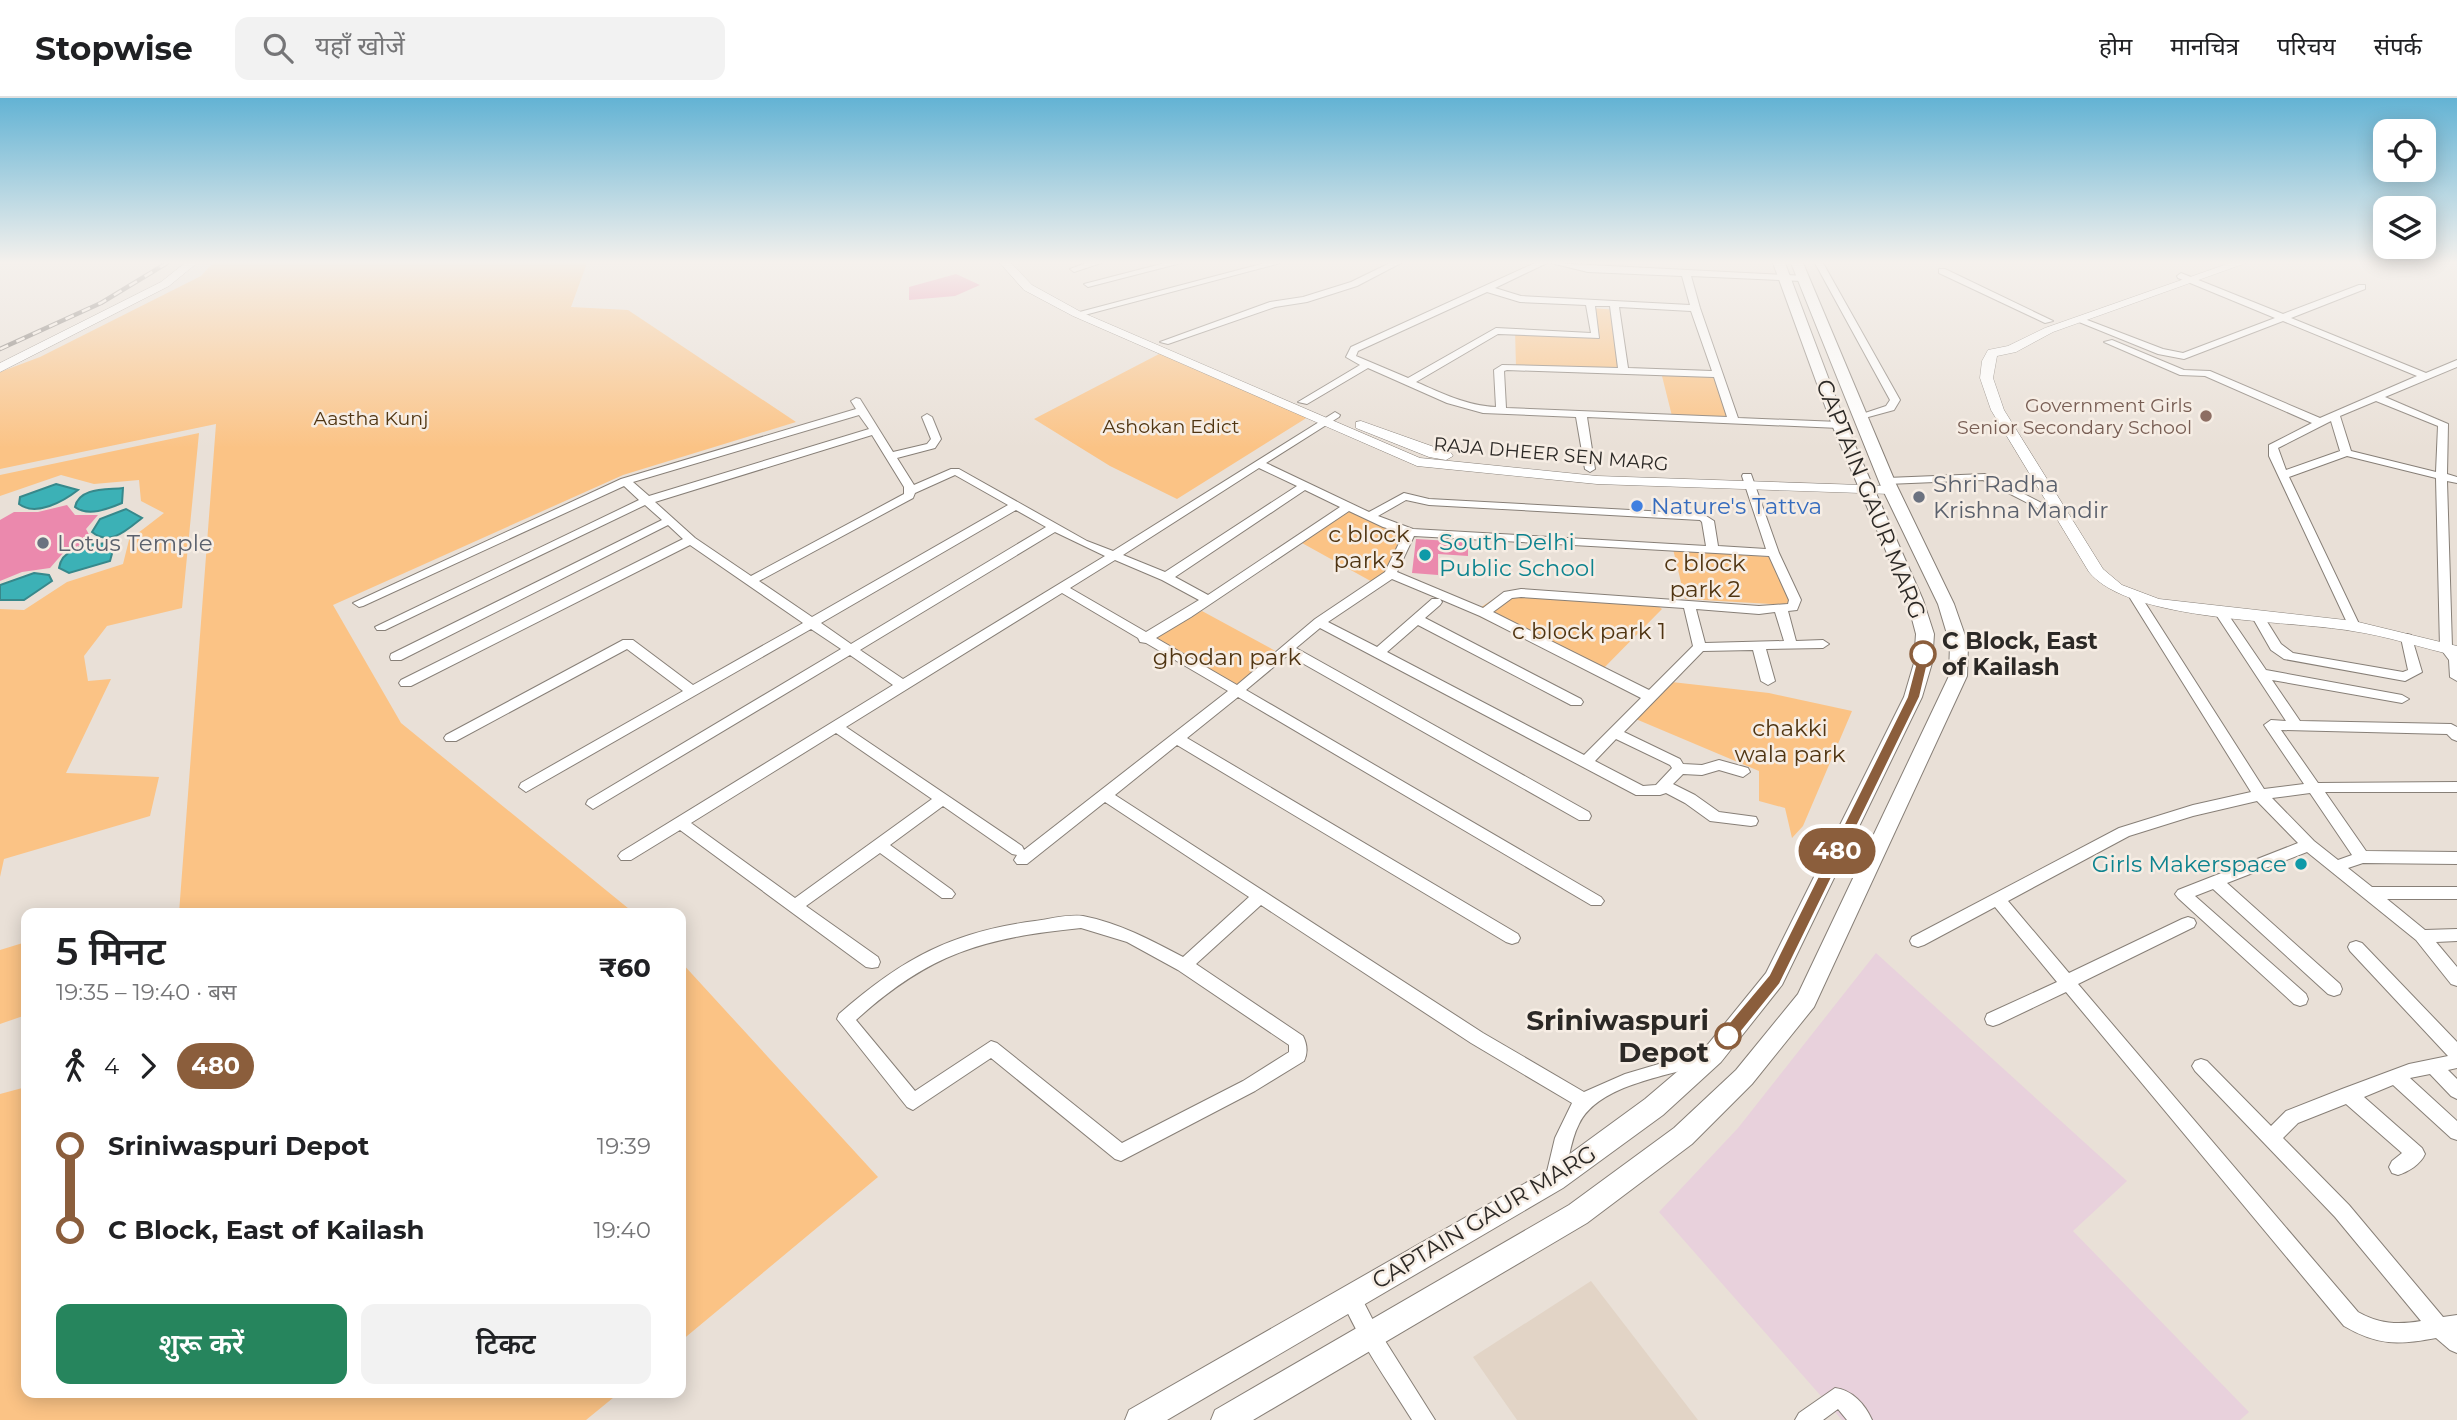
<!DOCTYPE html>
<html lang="hi">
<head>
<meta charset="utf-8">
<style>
  :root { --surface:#fff; --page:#f2f2f2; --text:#202124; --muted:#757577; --line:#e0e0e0; --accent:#26855d }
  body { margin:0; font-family:Montserrat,"Noto Sans Devanagari",sans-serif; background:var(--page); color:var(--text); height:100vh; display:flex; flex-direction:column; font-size:26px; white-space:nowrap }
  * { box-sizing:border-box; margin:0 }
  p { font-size:23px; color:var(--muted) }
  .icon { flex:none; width:38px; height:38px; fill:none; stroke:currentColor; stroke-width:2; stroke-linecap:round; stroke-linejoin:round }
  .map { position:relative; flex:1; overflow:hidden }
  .details { position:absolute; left:21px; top:810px; width:665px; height:490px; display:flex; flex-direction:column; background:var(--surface); border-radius:14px; box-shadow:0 4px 18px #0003 }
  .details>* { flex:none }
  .badge { padding:0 14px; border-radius:23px; font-size:24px; line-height:46px }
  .fabs { position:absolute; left:2373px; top:21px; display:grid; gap:14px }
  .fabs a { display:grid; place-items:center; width:63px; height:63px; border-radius:14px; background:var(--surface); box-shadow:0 4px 18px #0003; font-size:35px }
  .map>.badge { position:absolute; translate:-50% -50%; box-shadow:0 0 0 4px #fff }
  .legs { display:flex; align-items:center; gap:10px; height:77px; padding:0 35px; font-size:23px }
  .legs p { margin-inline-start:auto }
  .overview { display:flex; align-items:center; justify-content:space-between; height:119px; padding:0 35px }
  h1 { font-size:38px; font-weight:600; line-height:52px }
  .button { display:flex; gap:14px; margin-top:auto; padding:14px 35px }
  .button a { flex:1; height:80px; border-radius:14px; background:var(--accent); color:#fff; font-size:28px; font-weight:600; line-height:80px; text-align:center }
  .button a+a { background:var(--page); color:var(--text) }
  ul { padding:0 35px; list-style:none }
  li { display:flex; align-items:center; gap:24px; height:84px; font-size:26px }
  li i { display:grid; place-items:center; width:10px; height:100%; margin:0 9px; background:currentColor }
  li i::after { content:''; width:18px; height:18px; margin:-9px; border:5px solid; border-radius:50%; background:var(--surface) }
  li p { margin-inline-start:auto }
  li:first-child i { background:linear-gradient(#0000 50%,currentColor 0) }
  li:last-child i { background:linear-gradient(currentColor 50%,#0000 0) }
  header { display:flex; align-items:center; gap:42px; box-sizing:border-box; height:98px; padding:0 35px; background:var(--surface); border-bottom:2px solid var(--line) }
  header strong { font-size:33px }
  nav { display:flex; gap:38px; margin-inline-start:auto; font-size:24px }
  .search { width:490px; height:63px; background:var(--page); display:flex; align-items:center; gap:18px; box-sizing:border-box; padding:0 24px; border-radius:14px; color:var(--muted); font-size:26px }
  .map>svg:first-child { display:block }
</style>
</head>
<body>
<header>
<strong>Stopwise</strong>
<div class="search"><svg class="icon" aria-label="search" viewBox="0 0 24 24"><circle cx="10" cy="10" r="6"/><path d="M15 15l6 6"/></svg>यहाँ खोजें</div>
<nav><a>होम</a><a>मानचित्र</a><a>परिचय</a><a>संपर्क</a></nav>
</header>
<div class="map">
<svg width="2457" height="1322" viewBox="0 0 2457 1322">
  <rect width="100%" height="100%" fill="#e9e0d7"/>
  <path fill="#e2d4c6" d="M1591 1183 1698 1322H1517L1473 1259Z"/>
  <path fill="#e8d1dc" d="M1876 855 2127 1083 2073 1133 2249 1314 2240 1322H1842L1659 1114 1738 1030Z"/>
  <path fill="#fbc385" d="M213 165H587L571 209 628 212 796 324 623 377 333 507 401 625 634 815H179L216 326 0 371V274L40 259 201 178Z
    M1591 210 1618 212 1628 273 1516 269 1515 232 1594 238Z
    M1161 255 1308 319 1177 401 1110 368 1034 321Z
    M1662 278 1716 279 1729 321 1672 318Z
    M199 335 182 510 107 528 84 558 88 583 111 581 66 675 159 679 150 718 4 761 0 779V511L24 512 67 484 123 466 129 442 164 415 141 403 139 382 94 386 61 377 0 398V377Z
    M1348 409 1406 433 1390 476 1376 486 1302 445Z
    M1673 451 1769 459 1791 507 1685 501Z
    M1506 493 1651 503 1662 511 1597 577 1472 515Z
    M1202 513 1281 556 1232 594 1146 543Z
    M1663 583 1769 595 1852 613 1803 728 1792 740 1785 710 1759 703V673L1631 619Z
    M26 844V917L0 926V852Z
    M681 864 878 1079 681 1243Z
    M26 989V1295H619L586 1322H0V996Z"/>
  <path fill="#3cb1b6" stroke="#37888b" stroke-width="2" d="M56 386 78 392C64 403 36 419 19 406L20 399Z
    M123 390 122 405C108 411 88 419 75 409 79 389 107 392 123 390Z
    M126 411 142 420C128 431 110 449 92 434L100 421Z
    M115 445 110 463 69 475 59 470C62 447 97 445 115 445Z
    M34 475 49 477 52 483 24 502H0V487Z"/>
  <path fill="#eb89ad" d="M956 176 980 187 955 198 909 202V189Z
    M67 407 75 417H98L86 431 92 442 64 454 50 470 22 474 0 483V422L14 414H38Z
    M1416 441 1468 444V458L1438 456V477L1412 475Z"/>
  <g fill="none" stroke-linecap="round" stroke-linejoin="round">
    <defs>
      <path id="minor" d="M1086 165H1101L1074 174 1070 171Z
        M1165 165H1181L1088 189 1084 186Z
        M1265 165H1280L1077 219 1072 216Z
        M1390 165H1401L1357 188 1307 204 1275 209 1168 246 1160 244 1270 204 1303 199 1351 184Z
        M1535 165H1547L1495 190 1521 198 1690 207 1682 178 1588 174 1551 165 1805 178 1806 180 1802 183 1691 178 1700 210 1738 320 1839 324 1844 327 1839 330 1587 319 1595 371 1590 374 1585 371 1576 319 1483 315 1447 305 1368 270 1307 306 1298 304 1360 267 1346 259 1351 249ZM1487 194 1520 204 1586 207 1591 235 1496 230 1408 280 1356 258 1358 253ZM1595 208H1610L1618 270 1502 267 1494 272 1496 309C1467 308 1442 295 1416 284L1498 236 1599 240ZM1619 209 1691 213 1712 273 1628 270ZM1507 272 1714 279 1727 319 1506 310 1504 273Z
        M1815 165H1823L1900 302 1894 312 1861 321 1856 318 1886 308 1890 302Z
        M1939 171H1945L2053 223 2045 225 1939 175Z
        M2181 175 2283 216 2359 187H2365V191L2291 220 2426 275 2457 262V269L2385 299 2448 326 2447 376 2457 379V385L2447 383 2452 549 2457 555V583L2450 579 2449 562 2440 550 2436 380 2347 358 2289 379 2360 528 2354 532 2350 531 2269 358V347L2312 325 2205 278 2180 277 2104 244 2112 242 2184 272 2210 273 2320 320 2417 278 2283 223 2184 261 2158 256 2074 222 2082 220 2163 251 2183 255 2275 220 2178 180 2177 178ZM2376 303 2438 328 2436 374 2351 353 2340 318ZM2331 323 2340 353 2286 372 2278 350Z
        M856 300 860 301 893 354 927 346 931 341 922 319 927 316 932 319 941 341 935 350 897 360 914 387 951 371H959L1087 443 1113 453 1335 314 1340 317 1339 319 1266 365 1369 414 1404 395 1429 401 1703 416 1714 423 1718 448 1766 451 1742 378 1743 376H1751L1779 455 1801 502 1797 512 1788 513 1796 543 1823 542 1829 546 1823 550 1766 551 1775 583 1768 587 1761 583 1753 552 1703 553 1624 634 1680 661 1683 666 1702 667 1719 662 1748 670 1750 674 1743 679 1719 672 1702 677 1683 676 1673 686 1695 697 1719 714 1756 719 1758 723 1756 727 1751 728 1710 723 1685 705 1666 695 1660 697H1636L1320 530 1296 550 1589 714 1591 718 1589 722H1579L1288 557 1246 592 1601 799 1604 803 1601 807H1591L1238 599 1187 640 1518 836 1520 840 1518 844 1512 846 1506 844 1177 647 1115 697 1483 935 1584 994 1625 976 1706 952 1712 954 1715 959 1712 964C1672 978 1599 985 1579 1026 1569 1045 1569 1068 1561 1088L1554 1090 1547 1088 1545 1082 1555 1040 1572 1005 1471 945 1261 807 1196 866 1303 938C1307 946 1308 955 1304 963L1255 993 1121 1063 1115 1061 991 960 913 1012 907 1009 837 921 839 916C902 861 951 834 1035 823 1050 821 1068 816 1083 818 1119 825 1151 842 1183 859L1249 799 1105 704 1027 766H1017L1014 762 1017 757 1012 756 943 708 890 747 952 792 955 796 952 800H942L880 755 806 808 878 859 880 864 878 869 872 870 866 869 680 732 631 762H621L618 758 621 754 893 587 850 557 593 711 586 706 588 702 841 551 811 531 526 694 519 689 521 685 683 593 627 551 456 643H446L444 640 446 637 623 542H633L693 587 803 525 690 447 411 588H401L399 585 401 582 683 441 668 427 401 562H391L390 559 391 556 662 422 645 407 385 532H377L375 529 639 402 624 388 363 508 359 509 353 505 621 381 856 311 851 303ZM859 317 869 331 649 398 633 384ZM872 337 904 389V396L751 478 695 440 655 404ZM1259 370 1297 388 1165 474 1123 457ZM955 377 1008 407 812 519 759 483 913 400 915 395ZM1305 392 1340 409 1208 497 1175 479ZM1406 402 1429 407 1700 422 1702 424 1706 448 1413 431 1378 418ZM1016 412 1046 429 851 546 821 525ZM1349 413 1383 429 1404 435 1385 474 1315 521 1237 587 1156 540 1191 519ZM1055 434 1105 458 903 581 860 552ZM1414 438 1769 458 1789 502 1788 506 1759 508 1521 491 1504 494 1483 510 1397 474ZM1115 462 1162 482 1199 502 1146 534 1070 490ZM1392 481 1440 501H1432L1377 549 1328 524ZM1062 495 1138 540 1140 544 1146 545 1228 593 1024 752 1022 748 846 629ZM1521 499 1684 510 1693 548 1649 592 1493 514 1512 500ZM1440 501 1480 518 1641 600 1584 657 1387 554 1418 527 1571 607H1581L1583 604 1581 601 1425 520 1440 507 1442 504ZM1696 511 1759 516 1775 514 1784 543 1705 545ZM836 635 932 701 795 800 691 725ZM1616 641 1670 667 1672 670 1656 687 1643 688 1595 663ZM1081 830 1127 844 1178 872 1289 947V954L1243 983 1122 1045 997 945 991 943 915 993 856 922C930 855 983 840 1081 830Z
        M1985 376 2067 418 2065 420H2057L1983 382 1887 386 1881 383 1887 380Z
        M2136 496 2142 500 2264 691 2304 686 2264 627 2271 622 2286 623 2213 512 2215 509H2223L2266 572 2402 597 2409 601 2402 605 2272 582 2300 623 2451 626 2457 629V643L2452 641 2447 636 2281 632 2318 685 2457 684V694H2325L2366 753 2457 754V766L2363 765 2348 770 2372 789H2457V801H2387L2425 832 2457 831V843L2436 844 2457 869V888L2451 886 2416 842 2307 754 2227 785 2340 886 2342 891 2340 896 2334 898 2328 896 2213 791 2195 798 2306 896 2308 901 2306 906 2300 908 2294 906 2178 800 2175 796 2178 792 2298 745 2257 703 2193 718 2129 738 2008 803 2069 875 2182 821 2188 819 2194 821 2196 825 2194 829 2078 886 2358 1214C2379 1226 2398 1227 2421 1223L2335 1119 2195 973 2192 968 2195 963 2201 961 2207 963 2271 1028 2286 1013 2342 991 2409 966 2448 958 2350 853 2348 849 2350 845 2356 843 2362 845 2457 944V970L2448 972 2457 981V1001L2451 998 2430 976 2410 980 2457 1023V1042L2451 1040 2393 987 2364 999 2422 1050 2425 1056C2421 1066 2408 1074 2398 1077L2392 1075 2389 1069 2392 1063 2402 1055 2346 1006 2298 1025 2283 1040 2349 1107 2443 1219 2457 1217V1255L2450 1252 2436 1240C2399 1247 2378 1248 2344 1228L2066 894 1999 926 1993 928 1987 926 1985 921 1987 916 2057 884 1995 809 1924 847 1918 849 1912 847 1910 843 1912 839 2119 730 2193 707 2251 694 2130 500ZM2310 695 2352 757 2338 762 2314 743 2272 700Z
        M2257 513 2261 514 2281 546 2293 555 2403 574 2408 572 2401 540 2407 536 2411 537 2422 574 2405 583 2284 561 2271 552 2251 517Z
        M1351 1190 1358 1193 1377 1230 1435 1322H1412C1387 1282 1359 1243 1341 1200L1344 1193Z
        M1835 1290C1852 1292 1865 1306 1872 1322H1847L1838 1311 1823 1322H1795L1799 1315Z"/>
      <path id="tertiary" d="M185 165H197L169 188 0 274V265L161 184Z
        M1000 165H1011L1032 187 1081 214 1420 360 1597 378 1891 388 1898 392 1891 396 1597 386 1417 368 1073 218 1024 192Z
        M2230 165H2246L2053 234 2016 254 1997 258 1993 280 2004 312 2103 471 2122 487 2159 501 2354 523 2457 548V558C2422 550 2387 538 2352 533 2288 522 2130 524 2089 474L1991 312 1980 280 1982 263 1988 252 2008 248 2045 230Z
        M1361 323 1451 355 1453 358 1446 362 1429 359 1356 330V324Z"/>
      <path id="secondary" d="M1773 165H1785L1846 327 1923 502 1934 536 1932 565 1922 599 1782 887 1721 964 1663 1017 1563 1090 1167 1322H1125L1129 1312 1545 1074 1645 1001 1705 950 1766 875 1904 599 1914 565 1916 536 1907 502 1832 327Z
        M1791 165H1803L1896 386 1954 506 1968 546 1967 578 1814 909 1752 986 1692 1046 1587 1125 1253 1322H1211L1215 1312 1569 1107 1674 1030 1736 972 1798 896 1949 578 1950 546 1938 506 1880 386Z"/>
    </defs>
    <use href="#minor" stroke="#877f77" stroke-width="2"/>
    <use href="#tertiary" stroke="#877f77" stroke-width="1"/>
    <use href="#secondary" stroke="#877f77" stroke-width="2"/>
    <use href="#minor" fill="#fff" fill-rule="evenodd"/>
    <use href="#tertiary" fill="#fff" fill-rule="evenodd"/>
    <use href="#secondary" fill="#fff" fill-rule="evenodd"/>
    <defs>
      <path id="rail" d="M0 251 101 205 167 165"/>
    </defs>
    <use href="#rail" stroke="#7b7570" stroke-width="4.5"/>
    <use href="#rail" stroke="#f6ede4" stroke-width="2.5" stroke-dasharray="9" stroke-linecap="butt"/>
  </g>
  <linearGradient id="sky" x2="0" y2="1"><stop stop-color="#63b3d4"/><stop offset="0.47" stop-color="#f5f1ed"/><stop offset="1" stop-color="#f5f1ed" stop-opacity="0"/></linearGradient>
  <rect width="2457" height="350" fill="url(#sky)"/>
  <path fill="#8b5e3c" stroke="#fff" stroke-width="2" d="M1919 553 1930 556 1920 599 1780 886 1734 943H1722V933L1769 877 1907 599Z"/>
  <circle fill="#8d6e63" stroke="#f6ede4" stroke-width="2.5" cx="2206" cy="318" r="7"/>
  <g fill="#6b7280" stroke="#f6ede4" stroke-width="2.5">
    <circle cx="1919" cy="399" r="7"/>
    <circle cx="43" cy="445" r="7"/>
  </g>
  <circle fill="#3f7fe0" stroke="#f6ede4" stroke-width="2.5" cx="1637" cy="408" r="7"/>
  <g fill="#0f9aa8" stroke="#f6ede4" stroke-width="2.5">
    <circle cx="1425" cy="457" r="7"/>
    <circle cx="2301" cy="766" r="7"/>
  </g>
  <g fill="#fff" stroke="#8b5e3c" stroke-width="3.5">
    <circle cx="1923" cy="556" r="12"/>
    <circle cx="1728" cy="938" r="12"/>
  </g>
  <g text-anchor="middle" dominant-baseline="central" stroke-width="5" stroke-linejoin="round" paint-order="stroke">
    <g font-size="19" fill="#785e54" stroke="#f6ede4" text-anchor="end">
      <text x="2192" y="307">Government Girls<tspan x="2192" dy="22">Senior Secondary School</tspan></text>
    </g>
    <g font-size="19" fill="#503512" stroke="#f6ede4">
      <text x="371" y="320">Aastha Kunj</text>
      <text x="1171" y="328">Ashokan Edict</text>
    </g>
    <g font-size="19" fill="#2c2926" stroke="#f6ede4">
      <text transform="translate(1551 356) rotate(5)">RAJA DHEER SEN MARG</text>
    </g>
    <g font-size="23" fill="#5b616d" stroke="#f6ede4" text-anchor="start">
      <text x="1933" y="386">Shri Radha<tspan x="1933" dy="26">Krishna Mandir</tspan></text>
      <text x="57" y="445">Lotus Temple</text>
    </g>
    <g font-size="23" fill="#2c2926" stroke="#f6ede4">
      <text transform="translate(1871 401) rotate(68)">CAPTAIN GAUR MARG</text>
      <text transform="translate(1484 1119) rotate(-31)">CAPTAIN GAUR MARG</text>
    </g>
    <g font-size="23" fill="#366cbe" stroke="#f6ede4" text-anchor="start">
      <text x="1651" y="408">Nature's Tattva</text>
    </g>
    <g font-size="23" fill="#503512" stroke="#f6ede4">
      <text x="1369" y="436">c block<tspan x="1369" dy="26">park 3</tspan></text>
      <text x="1705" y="465">c block<tspan x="1705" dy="26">park 2</tspan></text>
      <text x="1589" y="533">c block park 1</text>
      <text x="1227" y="559">ghodan park</text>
      <text x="1790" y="630">chakki<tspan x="1790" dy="26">wala park</tspan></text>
    </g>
    <g font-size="23" fill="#0d838f" stroke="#f6ede4" text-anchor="start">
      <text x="1439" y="444">South Delhi<tspan x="1439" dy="26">Public School</tspan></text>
      <text x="2287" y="766" text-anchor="end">Girls Makerspace</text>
    </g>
    <g font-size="23" font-weight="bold" fill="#2c2926" stroke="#f6ede4" text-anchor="start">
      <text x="1942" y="543">C Block, East<tspan x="1942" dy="26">of Kailash</tspan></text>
    </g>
    <g font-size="28" font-weight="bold" fill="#2c2926" stroke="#f6ede4" text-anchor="end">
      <text x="1709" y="922">Sriniwaspuri<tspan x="1709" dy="32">Depot</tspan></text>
    </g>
  </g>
</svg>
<div class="fabs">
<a><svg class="icon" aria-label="locate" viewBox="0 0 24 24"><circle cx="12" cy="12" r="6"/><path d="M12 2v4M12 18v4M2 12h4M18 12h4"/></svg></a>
<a><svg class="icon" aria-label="layers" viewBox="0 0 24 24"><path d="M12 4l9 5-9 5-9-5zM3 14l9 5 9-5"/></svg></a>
</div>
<b class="badge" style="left:1837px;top:753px;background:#8b5e3c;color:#fff">480</b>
<section class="details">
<div class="overview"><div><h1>5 मिनट</h1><p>19:35 – 19:40 · बस</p></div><b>₹60</b></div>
<div class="legs"><svg class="icon" aria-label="walk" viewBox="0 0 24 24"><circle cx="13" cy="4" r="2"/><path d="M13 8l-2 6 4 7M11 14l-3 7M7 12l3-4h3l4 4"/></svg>4<svg class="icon" aria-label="forward" viewBox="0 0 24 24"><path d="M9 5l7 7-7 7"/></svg><b class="badge" style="background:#8b5e3c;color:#fff">480</b></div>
<ul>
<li><i style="color:#8b5e3c"></i><b>Sriniwaspuri Depot</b><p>19:39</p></li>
<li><i style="color:#8b5e3c"></i><b>C Block, East of Kailash</b><p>19:40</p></li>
</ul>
<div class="button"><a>शुरू करें</a><a>टिकट</a></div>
</section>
</div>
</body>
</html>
